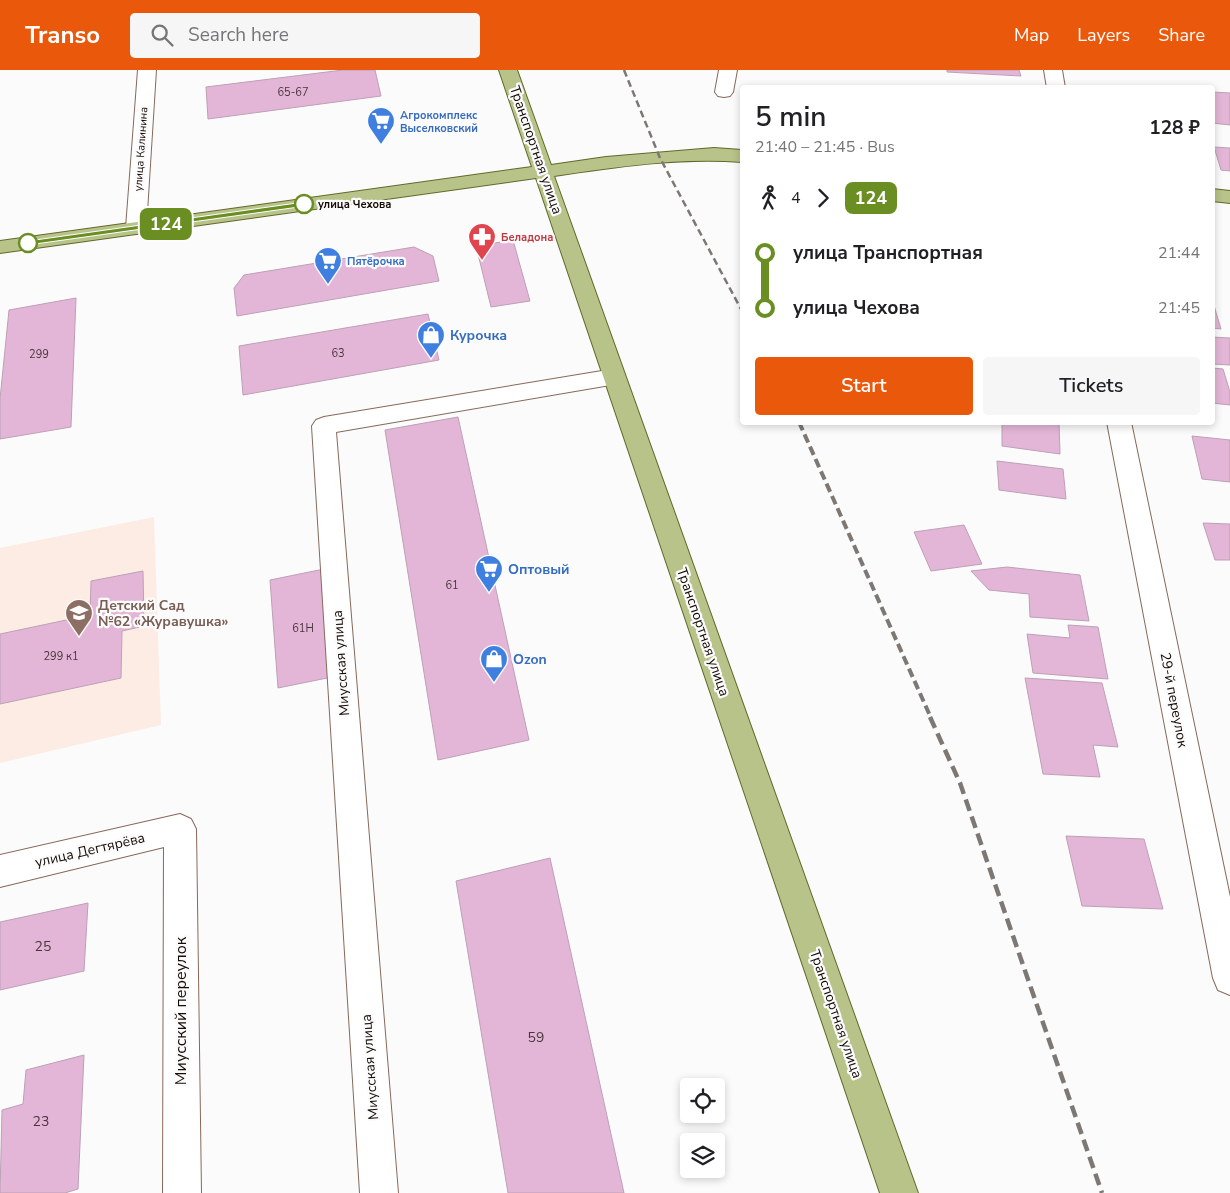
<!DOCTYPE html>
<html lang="en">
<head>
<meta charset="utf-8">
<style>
  :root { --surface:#fff; --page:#f6f6f6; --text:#202124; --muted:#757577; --accent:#ea580c }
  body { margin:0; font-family:"Nunito Sans",sans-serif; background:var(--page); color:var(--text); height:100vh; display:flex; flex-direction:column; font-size:19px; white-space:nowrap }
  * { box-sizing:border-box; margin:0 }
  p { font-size:16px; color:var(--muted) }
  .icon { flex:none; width:28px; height:28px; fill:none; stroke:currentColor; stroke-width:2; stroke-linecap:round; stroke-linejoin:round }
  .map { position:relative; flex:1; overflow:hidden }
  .panel { position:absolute; left:740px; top:15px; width:475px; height:340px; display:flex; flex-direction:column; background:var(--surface); border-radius:5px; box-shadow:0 2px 8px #0003 }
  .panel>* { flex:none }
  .badge { padding:0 10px; border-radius:8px; font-size:18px; line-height:32px }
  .buttons { position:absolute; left:680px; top:1008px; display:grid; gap:10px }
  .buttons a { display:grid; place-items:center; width:45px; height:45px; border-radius:5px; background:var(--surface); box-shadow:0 2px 8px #0003; font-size:25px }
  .map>.badge { position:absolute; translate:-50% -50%; box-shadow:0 0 0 2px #fff }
  .legs { display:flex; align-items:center; gap:8px; height:55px; padding:0 15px; font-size:16px }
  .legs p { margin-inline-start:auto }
  .overview { display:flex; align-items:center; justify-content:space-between; height:85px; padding:0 15px }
  h1 { font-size:28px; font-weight:600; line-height:38px }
  .primary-button { display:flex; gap:10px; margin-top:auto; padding:10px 15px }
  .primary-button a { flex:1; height:58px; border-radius:5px; background:var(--accent); color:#fff; font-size:20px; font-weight:600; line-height:58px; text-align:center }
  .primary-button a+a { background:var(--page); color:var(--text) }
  ul { padding:0 15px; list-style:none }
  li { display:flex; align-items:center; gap:18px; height:55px; font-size:19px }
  li i { display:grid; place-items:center; width:8px; height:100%; margin:0 6px; background:currentColor }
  li i::after { content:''; width:12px; height:12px; margin:-6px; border:4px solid; border-radius:50%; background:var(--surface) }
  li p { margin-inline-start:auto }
  li:first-child i { background:linear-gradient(#0000 50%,currentColor 0) }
  li:last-child i { background:linear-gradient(currentColor 50%,#0000 0) }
  header { display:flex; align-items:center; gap:30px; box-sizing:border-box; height:70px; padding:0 25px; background:var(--accent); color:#fff }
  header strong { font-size:24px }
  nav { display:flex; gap:28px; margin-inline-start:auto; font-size:18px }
  .search { width:350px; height:45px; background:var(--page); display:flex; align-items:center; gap:12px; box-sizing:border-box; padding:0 18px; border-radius:5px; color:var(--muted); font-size:19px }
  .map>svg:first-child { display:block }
</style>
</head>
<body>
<header>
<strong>Transo</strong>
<div class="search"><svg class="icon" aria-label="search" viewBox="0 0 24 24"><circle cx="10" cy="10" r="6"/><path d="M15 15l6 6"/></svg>Search here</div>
<nav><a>Map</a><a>Layers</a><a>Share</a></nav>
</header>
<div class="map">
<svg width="1230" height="1123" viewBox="0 0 1230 1123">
  <rect width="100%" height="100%" fill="#fbfbfb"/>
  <path fill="#fdece4" d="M154 447 161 655 0 693V478Z"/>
  <path fill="#e3b6d8" stroke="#bda0b5" d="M343 0H375L381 26 208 49 206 17Z
    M947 0H1019L1021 6 947 2Z
    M1212 22 1230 23V55L1212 53Z
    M1214 77 1230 78V101L1221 100Z
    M513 170 530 231 491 237 476 176Z
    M414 177 433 186 439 211 237 246 234 218 244 205Z
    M76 228 71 357 0 369V329L9 240Z
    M1212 229 1221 259 1212 258Z
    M428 244 439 290 243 325 239 276Z
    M1212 267 1230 268V295L1212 294Z
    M1212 298 1223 299 1230 322V335L1212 333Z
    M458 347 529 670 438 690 385 360Z
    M1002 352H1059L1060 384 1002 376Z
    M1192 366 1230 370V412L1202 409Z
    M997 391 1063 399 1066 429 999 420Z
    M1203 453 1230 454V490H1215Z
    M964 455 982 494 931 501 914 462Z
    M1007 497 1080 505 1089 551 1030 547 1029 524 989 520 971 501Z
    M324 499 337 606 278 618 270 510Z
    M143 501 144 556 122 561 121 608 0 634V564L90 545 91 511Z
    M1068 555 1098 557 1108 609 1033 603 1027 564 1070 568Z
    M1025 608 1102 613 1118 677 1093 675 1100 707 1043 704Z
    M1066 766 1144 769 1163 839 1082 836Z
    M550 788 624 1123H508L456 811Z
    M88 833 84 901 0 920V852Z
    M84 985 78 1119 65 1123H0L2 1040 23 1034 26 1000Z"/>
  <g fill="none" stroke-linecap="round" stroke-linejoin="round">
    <defs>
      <path id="minor" d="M138 0H156L146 158 143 162 136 164 129 162 126 158Z
        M719 0H737L733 22 730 26 724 27 718 26 715 22Z
        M1044 0H1062L1065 18H1047Z
        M614 299 622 301 625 307 622 313 336 362 398 1123H360L312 356 316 350 324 347Z
        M1107 352H1131L1230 827V925L1218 920 1213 908Z
        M180 744 191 749 196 759 201 1123H163L164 777 0 817V785Z"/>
      <path id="major" d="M499 0H517L551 95 606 87 714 78 742 80V92C680 87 616 97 554 106L918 1123H880L536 108 0 183V171L532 97Z
        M1212 119 1230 121V133L1212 131Z"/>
    </defs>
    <use href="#minor" stroke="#86695a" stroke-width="2"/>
    <use href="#major" stroke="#616929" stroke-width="2"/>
    <use href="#minor" fill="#fff" fill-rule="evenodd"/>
    <use href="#major" fill="#b8c38a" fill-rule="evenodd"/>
    <path stroke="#7e7875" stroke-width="2.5" stroke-dasharray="7 4" stroke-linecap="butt" d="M624 0 660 88 742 241"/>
    <path stroke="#7e7875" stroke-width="4" stroke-dasharray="9 4.5" stroke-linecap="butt" d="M799 352 931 648"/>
    <path stroke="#7e7875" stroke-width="4.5" stroke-dasharray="12 6" stroke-linecap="butt" d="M930 647 960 713 1102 1123"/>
  </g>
  <path fill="#6b8e23" stroke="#fff" d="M304 132 307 134 306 136 28 175 25 173 28 171Z"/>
  <defs>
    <symbol id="supermarket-pin" viewBox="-11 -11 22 30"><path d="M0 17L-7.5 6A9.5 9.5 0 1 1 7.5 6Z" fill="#3f7fe0" stroke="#fbfbfb"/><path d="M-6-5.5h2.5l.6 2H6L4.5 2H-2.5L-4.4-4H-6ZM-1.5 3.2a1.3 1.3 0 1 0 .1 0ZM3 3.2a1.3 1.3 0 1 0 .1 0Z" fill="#fff"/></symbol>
    <symbol id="pharmacy-pin" viewBox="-11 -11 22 30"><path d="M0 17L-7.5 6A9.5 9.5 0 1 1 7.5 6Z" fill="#e0444e" stroke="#fbfbfb"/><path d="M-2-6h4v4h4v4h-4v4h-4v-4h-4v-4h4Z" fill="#fff"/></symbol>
    <symbol id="shop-pin" viewBox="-11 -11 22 30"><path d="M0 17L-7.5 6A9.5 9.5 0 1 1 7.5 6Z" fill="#3f7fe0" stroke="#fbfbfb"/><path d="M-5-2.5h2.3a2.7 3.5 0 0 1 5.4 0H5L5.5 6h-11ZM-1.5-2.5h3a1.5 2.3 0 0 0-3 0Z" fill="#fff"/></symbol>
    <symbol id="school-pin" viewBox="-11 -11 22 30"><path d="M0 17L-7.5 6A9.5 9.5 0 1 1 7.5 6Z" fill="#8d6e63" stroke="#fbfbfb"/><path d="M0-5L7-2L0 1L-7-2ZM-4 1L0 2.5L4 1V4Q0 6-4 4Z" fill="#fff"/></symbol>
  </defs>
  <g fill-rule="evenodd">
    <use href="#supermarket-pin" x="365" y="35" width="32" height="43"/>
    <use href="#pharmacy-pin" x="466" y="151" width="32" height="43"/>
    <use href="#supermarket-pin" x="312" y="175" width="32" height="43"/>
    <use href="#shop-pin" x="415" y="249" width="32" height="43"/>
    <use href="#supermarket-pin" x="473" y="483" width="32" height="43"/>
    <use href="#school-pin" x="63" y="527" width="32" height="43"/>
    <use href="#shop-pin" x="478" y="573" width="32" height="43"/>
  </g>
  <g fill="#fff" stroke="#6b8e23" stroke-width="2.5">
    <circle cx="304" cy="134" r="9"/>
    <circle cx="28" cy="173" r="9"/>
  </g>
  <g text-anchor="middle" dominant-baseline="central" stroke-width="4.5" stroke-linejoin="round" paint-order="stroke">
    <g font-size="11" fill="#49363a">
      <text x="293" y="22">65-67</text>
      <text x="338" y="283">63</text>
      <text x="39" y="284">299</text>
      <text x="452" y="515">61</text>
      <text x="303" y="558">61Н</text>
      <text x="61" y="586">299 к1</text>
    </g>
    <g font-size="11" font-weight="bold" fill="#366cbe" stroke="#fbfbfb" text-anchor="start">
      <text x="400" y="45">Агрокомплекс<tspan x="400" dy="13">Выселковский</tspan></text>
      <text x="347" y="191">Пятёрочка</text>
    </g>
    <g font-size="11" fill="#160b06" stroke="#fbfbfb">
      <text transform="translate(141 79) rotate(-86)">улица Калинина</text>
    </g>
    <g font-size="11" font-weight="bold" fill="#160b06" stroke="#fbfbfb" text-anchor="start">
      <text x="318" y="134">улица Чехова</text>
    </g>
    <g font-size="11" font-weight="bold" fill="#be3a42" stroke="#fbfbfb" text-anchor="start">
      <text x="501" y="167">Беладона</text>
    </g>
    <g font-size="14" fill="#160b06" stroke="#fbfbfb">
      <text transform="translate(536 80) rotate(71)">Транспортная улица</text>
      <text transform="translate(703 562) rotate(71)">Транспортная улица</text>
      <text transform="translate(341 593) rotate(-94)">Миусская улица</text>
      <text transform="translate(1174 630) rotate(79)">29-й переулок</text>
      <text transform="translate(90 780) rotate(-13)">улица Дегтярёва</text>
      <text transform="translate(836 944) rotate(71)">Транспортная улица</text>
      <text transform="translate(370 997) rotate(-94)">Миусская улица</text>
    </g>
    <g font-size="14" font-weight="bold" fill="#366cbe" stroke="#fbfbfb" text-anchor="start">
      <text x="450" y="265">Курочка</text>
      <text x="508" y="499">Оптовый</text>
      <text x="513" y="589">Ozon</text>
    </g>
    <g font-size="14" font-weight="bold" fill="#785e54" stroke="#fbfbfb" text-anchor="start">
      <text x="98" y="535">Детский Сад<tspan x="98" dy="16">№62 «Журавушка»</tspan></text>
    </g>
    <g font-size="14" fill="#49363a">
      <text x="43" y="876">25</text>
      <text x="536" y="967">59</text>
      <text x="41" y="1051">23</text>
    </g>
    <g font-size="16" fill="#160b06" stroke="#fbfbfb">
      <text transform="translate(181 941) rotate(-90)">Миусский переулок</text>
    </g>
  </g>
</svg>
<div class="buttons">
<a><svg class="icon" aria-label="locate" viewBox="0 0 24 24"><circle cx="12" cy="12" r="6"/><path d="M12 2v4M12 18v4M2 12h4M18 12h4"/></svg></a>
<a><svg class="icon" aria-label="layers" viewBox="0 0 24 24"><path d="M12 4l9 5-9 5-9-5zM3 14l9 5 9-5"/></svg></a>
</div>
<b class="badge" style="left:166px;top:154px;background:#6b8e23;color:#fff">124</b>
<section class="panel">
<div class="overview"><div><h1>5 min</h1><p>21:40 – 21:45 · Bus</p></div><b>128 ₽</b></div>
<div class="legs"><svg class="icon" aria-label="walk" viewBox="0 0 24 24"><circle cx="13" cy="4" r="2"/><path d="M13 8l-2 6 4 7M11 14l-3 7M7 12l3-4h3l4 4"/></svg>4<svg class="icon" aria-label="forward" viewBox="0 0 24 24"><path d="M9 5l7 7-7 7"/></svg><b class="badge" style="background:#6b8e23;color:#fff">124</b></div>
<ul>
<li><i style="color:#6b8e23"></i><b>улица Транспортная</b><p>21:44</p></li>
<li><i style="color:#6b8e23"></i><b>улица Чехова</b><p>21:45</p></li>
</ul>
<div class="primary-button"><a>Start</a><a>Tickets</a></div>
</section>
</div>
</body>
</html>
